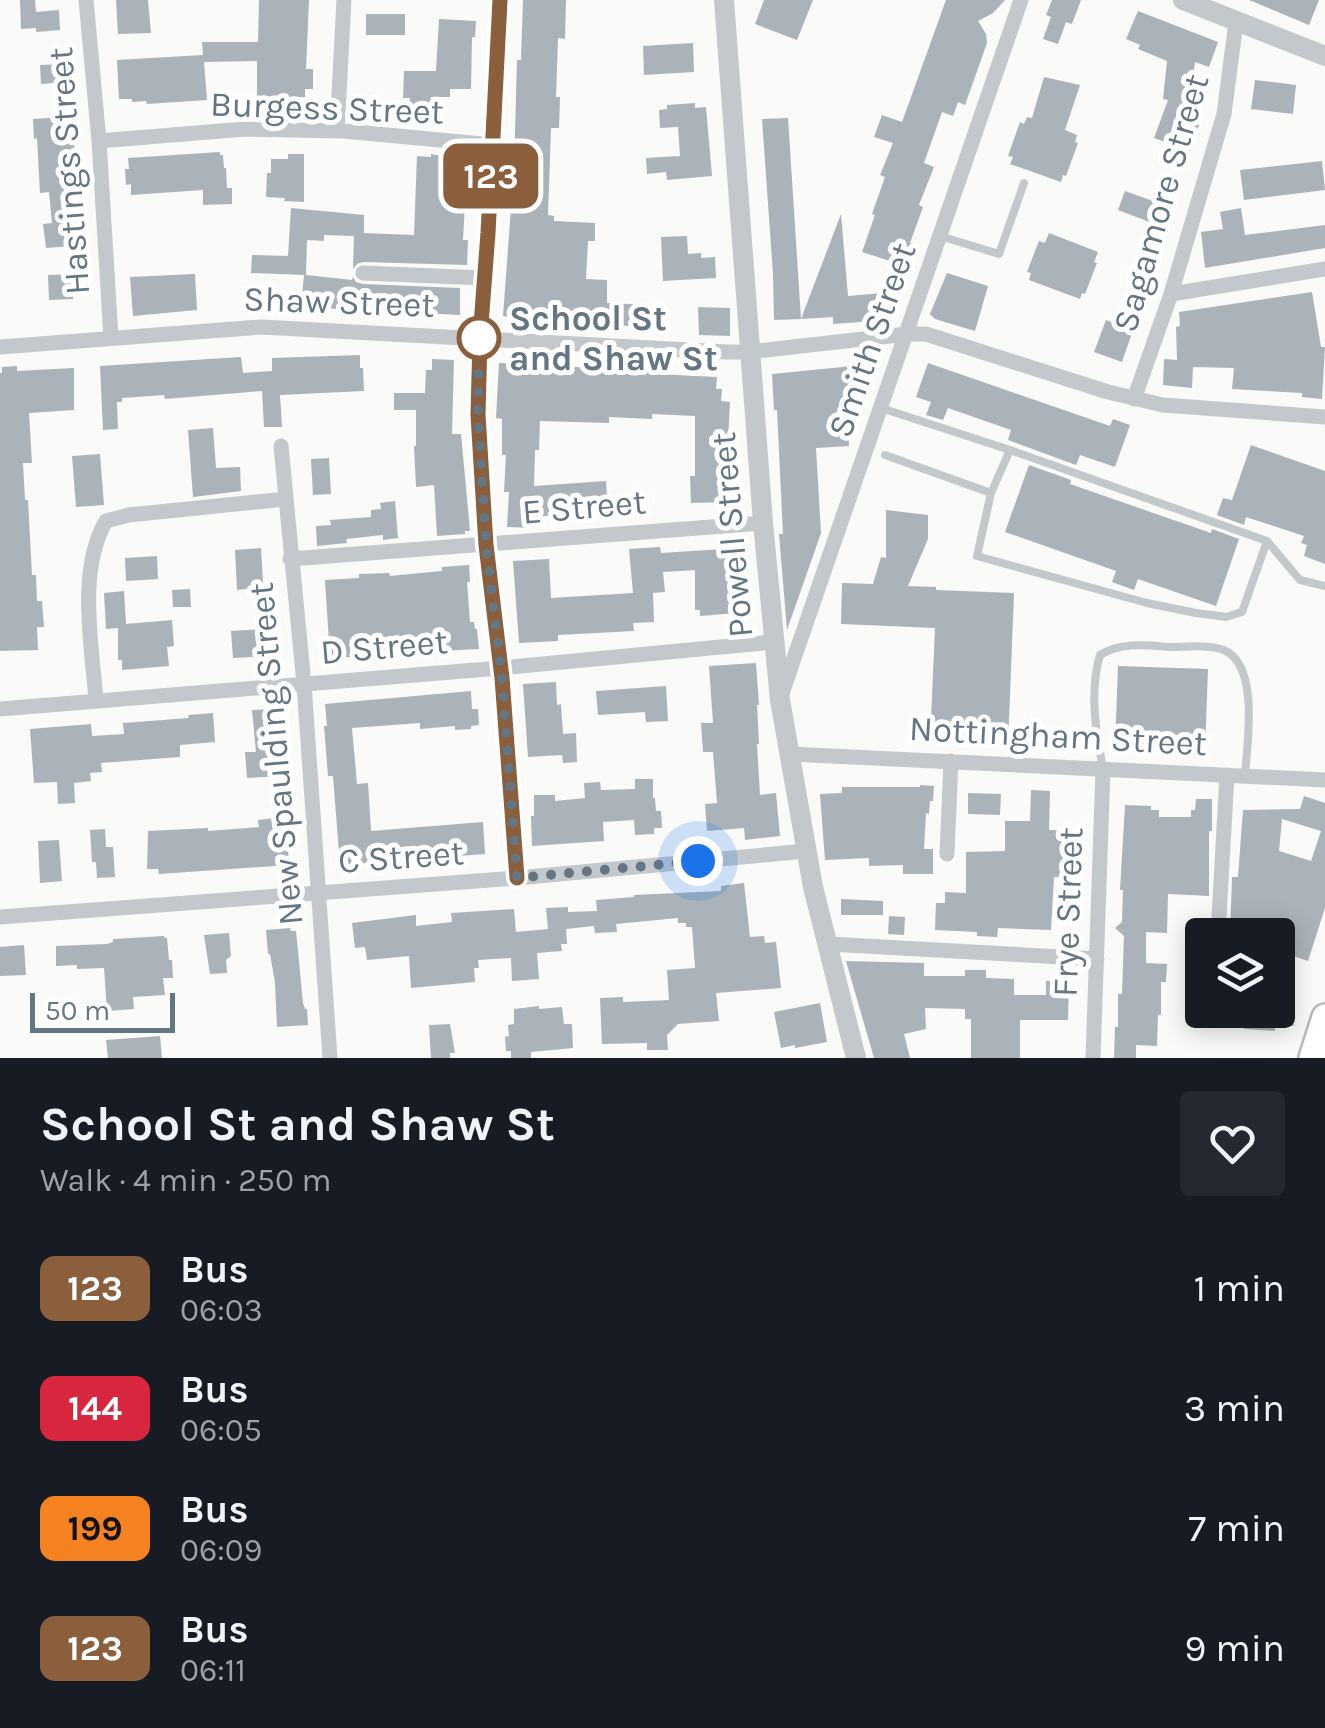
<!DOCTYPE html>
<html lang="en">
<head>
<meta charset="utf-8">
<style>
  :root { --surface:#171b24; --page:#242831; --text:#f1f3f6; --muted:#9ea1a6 }
  body { margin:0; font-family:Karla,sans-serif; background:var(--page); color:var(--text); height:100vh; display:flex; flex-direction:column; font-size:38px; white-space:nowrap }
  * { box-sizing:border-box; margin:0 }
  p { font-size:32px; color:var(--muted) }
  .icon { flex:none; width:55px; height:55px; fill:none; stroke:currentColor; stroke-width:2; stroke-linecap:round; stroke-linejoin:round }
  .map { position:relative; height:1058px; overflow:hidden }
  .side { display:flex; flex-direction:column; background:var(--surface); flex:1 }
  .side>* { flex:none }
  .badge { padding:0 20px; border-radius:15px; font-size:35px; line-height:65px }
  .buttons { position:absolute; left:1185px; top:918px; display:grid; gap:20px }
  .buttons a { display:grid; place-items:center; width:110px; height:110px; border-radius:10px; background:var(--surface); box-shadow:0 5px 25px #0003; font-size:50px }
  .scale { position:absolute; left:30px; bottom:25px; width:145px; box-sizing:border-box; padding-left:10px; border:5px solid #657683; border-top:0; font-size:28px; line-height:35px; white-space:nowrap; color:#657683; -webkit-text-stroke:8px #fff; paint-order:stroke }
  .you { position:absolute; width:50px; height:50px; margin:-25px; border:8px solid #fff; border-radius:50%; background:#1a73e8; box-shadow:0 0 0 15px #1a73e833 }
  .map>.badge { position:absolute; translate:-50% -50%; box-shadow:0 0 0 5px #fff }
  .round { display:grid; place-items:center; flex:none; width:105px; height:105px; border-radius:10px; background:var(--page) }
  .summary { display:flex; align-items:center; justify-content:space-between; height:170px; padding:0 40px }
  h1 { font-size:48px; font-weight:700; line-height:75px }
  ul { padding:0; list-style:none }
  li { display:flex; align-items:center; gap:30px; height:120px; padding:0 40px }
  li div { flex:1 }
  li b { display:block; font-size:38px }
  li em { font-style:normal }
  li .badge { min-width:110px; font-weight:700; text-align:center }
  .map>svg:first-child { display:block }
</style>
</head>
<body>
<div class="map">
<svg width="1325" height="1058" viewBox="0 0 1325 1058">
  <rect width="100%" height="100%" fill="#fafaf8"/>
  <path fill="#aab3b9" fill-rule="evenodd" d="M20 0H35L36 12 59 10 60 30 36 32V28L21 29Z
    M116 0H148L151 33 118 34Z
    M259 0H309L306 69H313V89H305V97H257V61L204 62 207 100 147 104 146 101 132 102V99H119L117 60 203 55 202 42H258Z
    M523 0H566L565 39 558 38 556 97H560L559 128H551L548 215 554 216V221L595 223V241H588L586 279 607 280V303L650 305V328L585 322 508 319V317L503 316 514 168 517 60H521Z
    M764 0H813L797 40 755 24Z
    M946 0H1005L993 13 978 21 986 34 987 43 965 105 958 102 953 116 942 112 924 163 934 167 919 205 923 207 910 243 916 245 892 316 888 320 833 324V317L801 319 841 214 848 296 882 293 893 262 862 252 875 215 872 214 885 177 880 175 893 143 874 137 882 115 902 122Z
    M1052 0H1081L1072 24 1066 22 1058 44 1043 39 1051 17 1046 15Z
    M1249 0H1319L1309 25Z
    M1138 11 1218 42 1209 67 1195 62 1188 121 1199 125 1190 151 1154 138 1168 100 1163 99 1167 61 1138 49 1140 45 1126 39Z
    M366 14H405V35H366Z
    M439 19 476 21 475 37H472L471 89H450V97H431L430 112 410 111V98H403L404 71H436Z
    M693 43 694 72 644 75 643 46Z
    M65 64 66 82 41 84 40 65Z
    M1044 77 1080 85 1065 130 1077 135 1075 142 1078 143 1066 176 1063 175 1061 182 1010 164 1013 157 1008 156 1020 122 1024 124 1027 117 1032 118Z
    M1255 80 1296 85 1293 114 1251 109Z
    M695 103V108L706 107 712 176 667 180 666 172 647 174 646 158 680 156 678 127 660 128 659 110 667 109V105Z
    M78 116 79 143 74 144 78 187H74L75 221H77L78 225H83L84 245 46 248 43 224 52 223 49 192 40 193 37 138 34 139 33 119Z
    M788 118 801 319 774 320 773 274 762 119Z
    M220 152V155H223L224 168H226L227 188H232V204L203 205V190L131 195V184L126 185 125 169H129L128 158Z
    M288 154H304V202L284 201 285 198 266 197 267 173H271V159H288Z
    M431 154 463 160 460 202 465 203 463 240H468L467 265 363 262 357 264 353 269 354 236 324 235V241L307 240 306 275 352 280 353 277 356 282 363 284 460 288V315L301 307 304 275 251 273 252 255 288 256 291 208 364 215V233L414 235 417 156 431 157Z
    M1322 161 1325 190 1244 200 1240 170Z
    M1125 191 1167 206 1160 226 1118 210Z
    M1241 208 1245 235 1325 225V248L1205 268 1201 232 1223 229 1220 212Z
    M1049 233 1098 252 1094 262 1097 263 1085 294 1082 293 1080 299 1029 280 1031 273 1027 272 1039 241 1045 243Z
    M687 236 688 254 701 253V258L715 257 716 278 663 281 661 237Z
    M947 273 988 286 975 331 935 319 930 314Z
    M81 274 82 293 73 294V299L49 300 48 275Z
    M195 274 197 310 133 316 130 277Z
    M1312 292 1321 347H1325L1322 399 1302 397V393L1232 389 1234 368 1193 367 1192 388 1163 385 1164 359 1177 360 1176 327 1180 326 1179 312Z
    M698 307 730 308V336L699 335Z
    M1106 320 1133 330 1122 362 1094 352Z
    M360 355V368H363L364 391 280 395 282 427H264L262 391 165 399 164 395 122 398V402H117L118 429 103 430 100 366 241 357 243 373 272 371V358Z
    M432 359 454 360 452 434H461L470 531H465V534L437 536 434 485 416 487 414 446H416V410H394V393H425L426 370H432Z
    M499 363 523 364V367H585V371L631 374H640V368L655 369V374L717 377 716 389H722L721 401 730 402 728 440H731V443H736V463H733L734 497H728V502L691 503 690 476H695V416L652 414V419L609 417V423L540 421 539 450H535L534 486 606 481 608 511 544 516 543 526 535 525V528L507 527 509 492H504L506 455H502V419L496 418Z
    M928 363 1110 426 1113 419 1130 425 1115 467 1080 455 1076 465 1008 440 1011 430 948 408 943 420 926 415 931 402 916 397Z
    M17 366V371L74 368V410L29 413 32 463H23L25 500H28L32 575H36L37 601H42L44 627H37L38 650 0 651V373H2V367Z
    M853 366 856 402 848 403 849 446 816 448 821 533 787 630 779 534H783L777 410H774L772 374Z
    M213 428 216 468 240 467 241 491 193 497 188 430Z
    M1251 445 1325 471V564L1304 556 1307 545 1301 543 1304 536 1246 517 1244 525 1217 515 1223 498 1232 500Z
    M100 454 104 505 76 507 72 456Z
    M329 458 331 494 313 495 311 459Z
    M1029 465 1071 480 1070 484 1211 533 1212 529 1239 539 1216 606 1138 579 1134 590 1112 582 1116 571 1005 532Z
    M395 501 398 538 383 540V535L346 539 347 543 317 546 316 526 331 525 330 520 371 517V510L381 509 380 503Z
    M886 510 928 515V539L908 586 936 587V590L1014 593 1008 745 930 742 935 628 841 624 842 583 873 584 881 557 886 558Z
    M660 547 661 553 739 548 740 564H735L736 613 700 616V610H695V570L663 572 665 592 653 593 654 622 633 623 634 631 558 635V641L519 643 513 561 549 559 551 598 633 593 629 549Z
    M261 548 263 583H255V588L237 590 235 550Z
    M157 556 158 579 126 581 125 558Z
    M469 565 470 582H467L470 622H474L475 629H477L479 649 440 651V648L380 653V649H350V657L330 658 325 580 359 578V574L389 573 390 576 442 571V567Z
    M190 589 191 607H173L172 590Z
    M124 591 126 624 172 620 174 646 167 647 169 666 122 670V660H118V628L106 629 104 593Z
    M267 629 268 656 233 658 231 631Z
    M756 663 759 705H757L759 744H757L760 795 776 793 780 836 745 840 744 828 707 831 705 804 717 803 713 752H703L701 723H713L709 666Z
    M1118 666 1208 669 1205 750 1115 747Z
    M556 682 557 705 561 704 563 734 576 733 577 762 563 763 562 755 528 757 523 684Z
    M666 686 668 721 646 722 645 712 598 715 596 691Z
    M471 691 472 709H478L479 725 471 726V729L455 730V726L420 729V723L352 728 357 784 368 783 371 831 483 822 485 854 340 865 333 776H328L324 726H327L325 704Z
    M275 709 283 776 247 778 245 752H256L252 710Z
    M213 713 215 742 180 745V757L101 763 102 772 90 773 91 781 74 783 75 803 58 804 57 782 34 783 30 729 91 724 92 736 124 734 123 723 189 718 188 715Z
    M635 779H653V798H655L656 811H661L662 828H654V834L635 835 634 820 603 822 604 841 532 846 531 816H534V795H555V801L585 798 584 783 600 782 601 790 635 789Z
    M920 785 934 786 933 801H930L929 814 926 813 924 849H933V874H903V865L869 866V858L825 860 820 794 842 793V787H920Z
    M1031 790 1050 791 1049 830 1076 831 1075 878 1054 877 1051 930 998 928 997 937 977 936V932L935 930 936 903H945V892L966 893V852L1005 851V821H1030Z
    M968 793 1001 794 1000 815 968 814Z
    M1304 796 1325 803V908L1308 961 1285 953 1291 935H1230L1232 877H1238L1243 810 1300 809ZM1282 819 1321 831 1311 861 1279 851Z
    M1196 799H1212V831H1209V896L1168 894 1167 933 1146 932V963L1167 964 1166 982H1161V1015H1158L1157 1046 1136 1045V1058H1114L1115 1027H1118V994H1122L1124 936 1115 928 1122 922 1123 890H1120L1125 805 1151 806V810H1159V817H1191V810H1195Z
    M286 817 289 865 159 874 158 869H147L148 831 208 828V831L259 827 258 820Z
    M105 829 106 847H113L115 877 97 878 96 862H92L90 830Z
    M59 840 62 881 40 883 38 841Z
    M744 883 750 937 764 936 765 943 776 942 781 988 716 993 719 1021 678 1024 667 1035 668 1050H647V1043L602 1044 600 998 623 997V1002L669 1000 667 970 695 968 692 927H686V923H678V918L616 924 617 932 595 933 594 926 566 929 567 944H561L562 951 537 953 539 979 512 981 511 958 478 960 479 968H474L475 982 411 988 409 956 367 960 365 947 355 948 352 923 416 915V926L452 922 451 913 514 909 516 932 548 929 546 908 568 907V912L597 911 596 900 634 897V895L721 891V886Z
    M841 899 883 901V915H841Z
    M889 916 905 917 904 935 888 934Z
    M290 928 291 931H296L303 1003 305 1009H307L308 1025 277 1027 275 983 270 954H268L266 930Z
    M229 933 231 956 226 960 227 973 210 974 204 935Z
    M164 936 165 938H167L169 960H172L173 978H163L165 995 133 997 134 1009 107 1011 104 968 77 969V965L56 966V946L107 944 113 942V939Z
    M24 945 26 975 0 976V947Z
    M846 961 924 963V976H965V970H986V978L1014 979V995H1046V981H1069L1068 1020H1020V1058H971V1019H965V1009L925 1008 926 1029 904 1034 910 1058H874Z
    M820 1003 827 1042 795 1048V1045L781 1048 774 1012Z
    M539 1006V1009L562 1007 564 1024H572L573 1048 531 1052V1058H511V1051H506L505 1037 509 1036 508 1025 514 1024V1009Z
    M1245 1010H1290L1294 1026 1275 1025V1031L1244 1029Z
    M450 1024 455 1053H450V1058H431L429 1025Z
    M160 1036 162 1058H108L106 1040Z"/>
  <g fill="none" stroke-linecap="round" stroke-linejoin="round">
    <defs>
      <path id="primary" d="M1312 1058 1325 1017"/>
    </defs>
    <use href="#primary" stroke="#b5babe" stroke-width="30"/>
    <path stroke="#c3c8cc" stroke-width="8" d="M940 236 999 254 1024 183
      M881 408 1010 450
      M885 455 991 493
      M1267 541 1242 612 1226 617 1196 613 1147 603 977 556 991 493 1010 450 1267 541 1300 580 1325 586
      M1103 769C1096 732 1089 692 1100 655 1121 642 1145 645 1169 647 1185 647 1209 644 1224 650 1260 666 1247 744 1245 776"/>
    <path stroke="#c3c8cc" stroke-width="15" d="M86 0 99 141 111 338
      M500 0 488 233 479 338 478 415 486 545 500 668 517 878
      M337 131 344 0
      M99 141 245 129 344 131 493 145
      M363 273 484 278
      M1171 294 1325 269
      M0 347 261 327 726 352H749L907 334H926L1108 392 1163 405 1325 417
      M1134 399 1171 294 1224 114 1236 22
      M281 446 304 684 330 1058
      M290 559 763 523
      M781 696 1021 0
      M96 701C92 645 77 571 106 521L129 515 286 499
      M0 709 500 668 773 642
      M789 754 1325 780
      M947 854 951 761
      M0 917 517 878 806 851
      M1219 917 1227 775
      M829 944 1097 959
      M1093 1058 1103 769"/>
    <path stroke="#c3c8cc" stroke-width="20" d="M724 0 763 523 780 700 813 887 856 1058
      M1183 0 1325 56"/>
    <use href="#primary" stroke="#fff" stroke-width="25"/>
  </g>
  <g fill="none" stroke-linecap="round" stroke-linejoin="round">
    <defs>
      <path id="line" d="M500 0 488 233 480 338 478 415 486 545 502 678 517 878"/>
    </defs>
    <use href="#line" stroke="#fff" stroke-width="22"/>
    <use href="#line" stroke="#8b5e3c" stroke-width="15"/>
    <path stroke="#657683" stroke-width="10" stroke-dasharray="0 18" d="M479 338 478 415 486 545 502 678 517 878 698 861"/>
  </g>
  <circle fill="#fff" stroke="#8b5e3c" stroke-width="5" cx="479" cy="338" r="20"/>
  <g text-anchor="middle" dominant-baseline="central" stroke-width="10" stroke-linejoin="round" paint-order="stroke">
    <g font-size="35" fill="#657683" stroke="#fff">
      <text transform="translate(327 108) rotate(2)">Burgess Street</text>
      <text transform="translate(69 171) rotate(-94)">Hastings Street</text>
      <text transform="translate(1161 203) rotate(-74)">Sagamore Street</text>
      <text transform="translate(339 302) rotate(2)">Shaw Street</text>
      <text transform="translate(872 340) rotate(-71)">Smith Street</text>
      <text transform="translate(584 507) rotate(-5)">E Street</text>
      <text transform="translate(732 535) rotate(-95)">Powell Street</text>
      <text transform="translate(384 647) rotate(-5)">D Street</text>
      <text transform="translate(1058 736) rotate(3)">Nottingham Street</text>
      <text transform="translate(276 754) rotate(-95)">New Spaulding Street</text>
      <text transform="translate(401 857) rotate(-4)">C Street</text>
      <text transform="translate(1068 912) rotate(-88)">Frye Street</text>
    </g>
    <g font-size="35" font-weight="bold" fill="#657683" stroke="#fff" text-anchor="start">
      <text x="509" y="318">School St<tspan x="509" dy="40">and Shaw St</tspan></text>
    </g>
  </g>
</svg>
<div class="buttons">
<a><svg class="icon" aria-label="layers" viewBox="0 0 24 24"><path d="M12 4l9 5-9 5-9-5zM3 14l9 5 9-5"/></svg></a>
</div>
<div class="scale">50 m</div>
<div class="you" style="left:698px;top:861px"></div>
<b class="badge" style="left:491px;top:176px;background:#8b5e3c;color:#fff">123</b>
</div>
<section class="side">
<div class="summary"><div><h1>School St and Shaw St</h1><p>Walk · 4 min · 250 m</p></div><a class="round"><svg class="icon" aria-label="heart" viewBox="0 0 24 24"><path d="M12 20l-8-8c-3-5 5-10 8-4 3-6 11-1 8 4z"/></svg></a></div>
<ul>
<li><span class="badge" style="background:#8b5e3c;color:#fff">123</span><div><b>Bus</b><p>06:03</p></div><em>1 min</em></li>
<li><span class="badge" style="background:#d7263d;color:#fff">144</span><div><b>Bus</b><p>06:05</p></div><em>3 min</em></li>
<li><span class="badge" style="background:#f58220;color:#111">199</span><div><b>Bus</b><p>06:09</p></div><em>7 min</em></li>
<li><span class="badge" style="background:#8b5e3c;color:#fff">123</span><div><b>Bus</b><p>06:11</p></div><em>9 min</em></li>
</ul>
</section>
</body>
</html>
